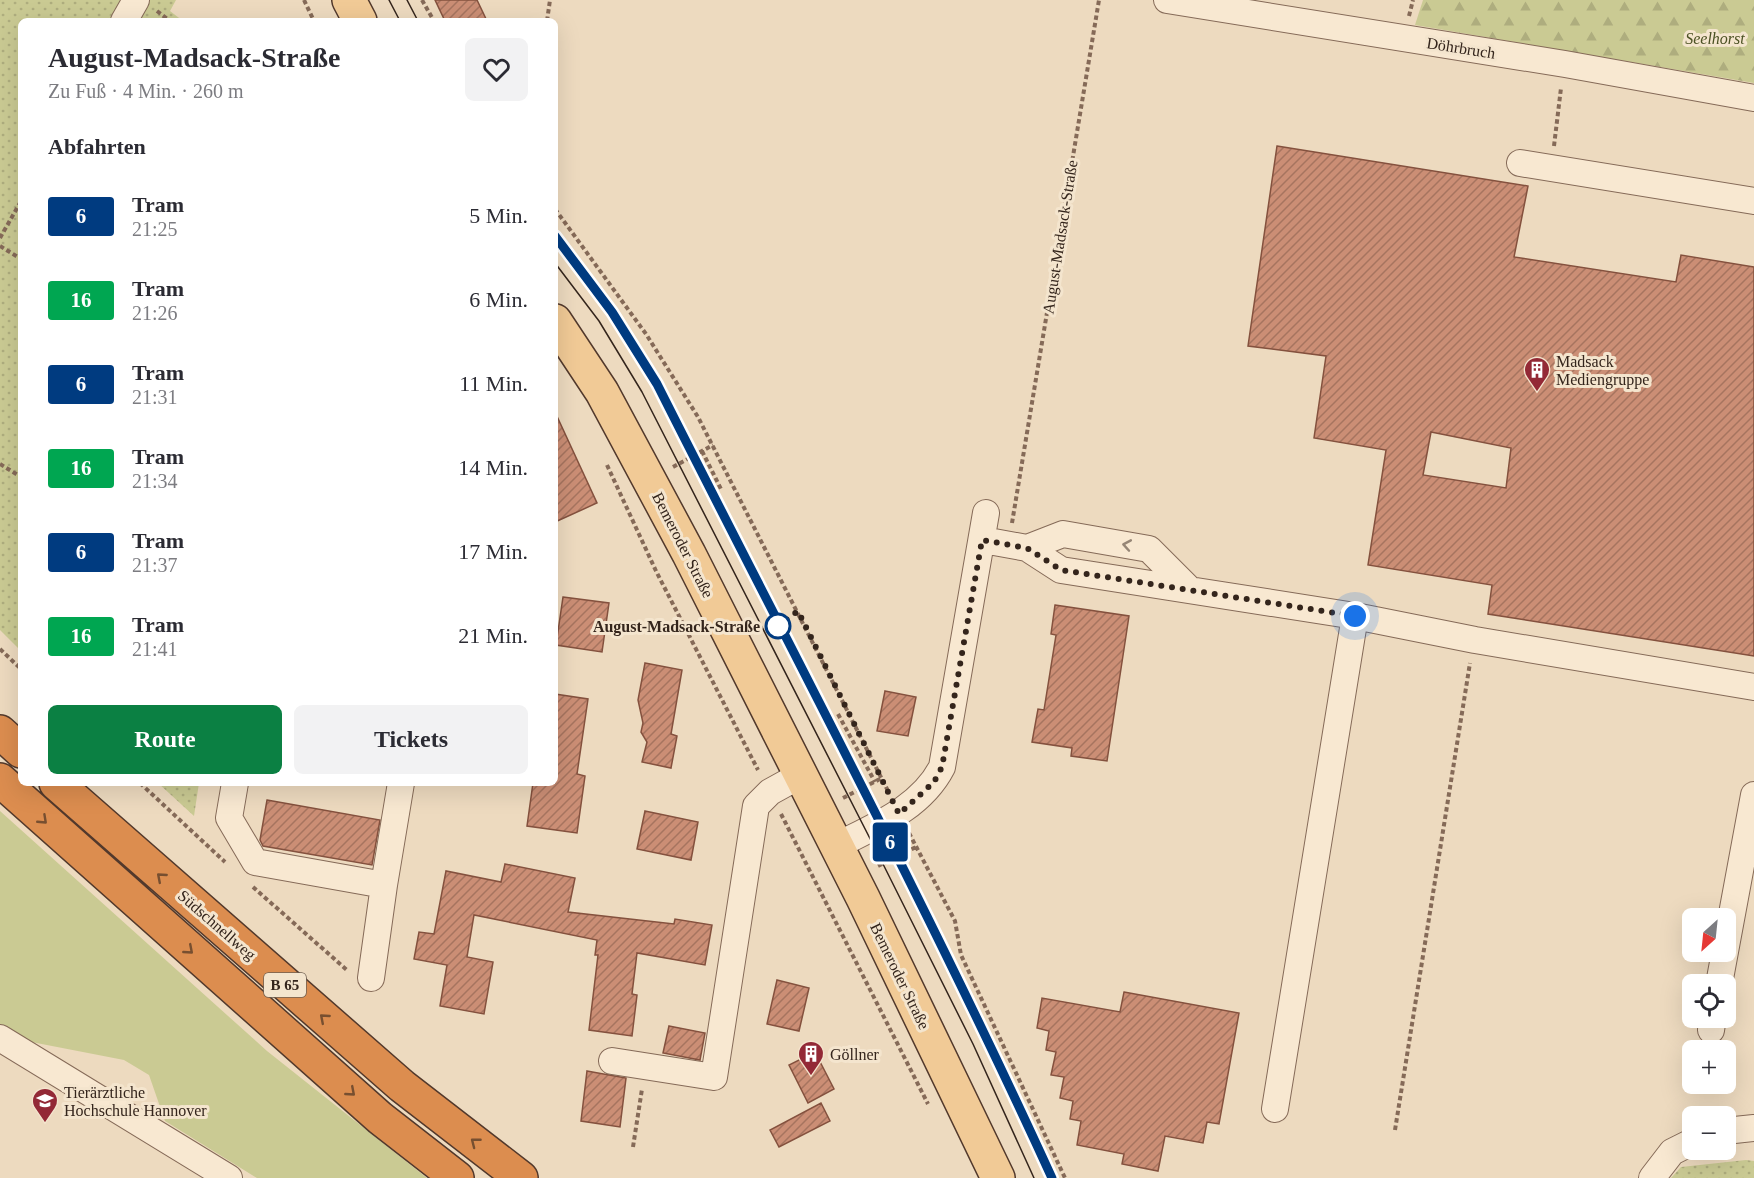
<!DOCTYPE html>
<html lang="de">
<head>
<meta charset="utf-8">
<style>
  :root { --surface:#fff; --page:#f2f2f3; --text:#2b2b33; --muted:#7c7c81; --accent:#0b8043 }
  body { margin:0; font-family:"Times New Roman",serif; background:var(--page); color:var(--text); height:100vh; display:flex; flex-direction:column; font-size:22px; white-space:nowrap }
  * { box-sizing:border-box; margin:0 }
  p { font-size:20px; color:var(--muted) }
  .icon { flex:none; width:33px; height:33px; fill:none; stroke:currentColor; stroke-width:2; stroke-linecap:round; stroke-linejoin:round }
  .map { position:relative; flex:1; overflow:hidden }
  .drawer { position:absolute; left:18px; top:18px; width:540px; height:768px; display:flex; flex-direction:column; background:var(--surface); border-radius:9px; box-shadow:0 6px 24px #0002 }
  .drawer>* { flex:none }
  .badge { padding:0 12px; border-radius:4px; font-size:21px; line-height:39px }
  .needle { width:39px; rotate:207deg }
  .tools { position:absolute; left:1682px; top:908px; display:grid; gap:12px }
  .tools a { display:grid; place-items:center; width:54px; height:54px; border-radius:9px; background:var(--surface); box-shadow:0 6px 24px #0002; font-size:30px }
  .you { position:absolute; width:30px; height:30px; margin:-15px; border:4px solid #fff; border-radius:50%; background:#1a73e8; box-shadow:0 0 0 9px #1a73e833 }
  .map>.badge { position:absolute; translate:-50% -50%; box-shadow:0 0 0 3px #fff }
  h2 { padding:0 30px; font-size:22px; line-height:54px }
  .round { display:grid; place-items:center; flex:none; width:63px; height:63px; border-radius:9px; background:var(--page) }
  .headline { display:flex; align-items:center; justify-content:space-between; height:102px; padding:0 30px }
  h1 { font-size:28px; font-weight:700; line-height:45px }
  .cta { display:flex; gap:12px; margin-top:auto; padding:12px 30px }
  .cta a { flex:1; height:69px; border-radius:9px; background:var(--accent); color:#fff; font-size:24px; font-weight:700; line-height:69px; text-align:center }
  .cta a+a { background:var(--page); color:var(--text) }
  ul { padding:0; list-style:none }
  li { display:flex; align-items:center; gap:18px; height:84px; padding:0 30px }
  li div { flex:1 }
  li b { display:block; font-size:22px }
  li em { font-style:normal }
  li .badge { min-width:66px; font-weight:700; text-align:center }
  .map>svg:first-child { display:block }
</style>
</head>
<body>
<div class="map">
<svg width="1754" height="1178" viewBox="0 0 1754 1178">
  <defs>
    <pattern id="forest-firs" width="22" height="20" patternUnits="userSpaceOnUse" patternTransform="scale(1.5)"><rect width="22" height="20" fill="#caca93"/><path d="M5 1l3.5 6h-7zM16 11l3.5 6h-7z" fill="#aead7e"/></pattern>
    <pattern id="garden-dots" width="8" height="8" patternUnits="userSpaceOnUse" patternTransform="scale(1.5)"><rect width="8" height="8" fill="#caca93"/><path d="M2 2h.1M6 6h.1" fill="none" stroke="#aead7e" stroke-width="1.8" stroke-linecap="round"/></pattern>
    <pattern id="building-hatch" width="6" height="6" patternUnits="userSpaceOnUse" patternTransform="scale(1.5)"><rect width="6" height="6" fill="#cb8e75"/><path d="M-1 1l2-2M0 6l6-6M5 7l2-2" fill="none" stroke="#a6745f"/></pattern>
  </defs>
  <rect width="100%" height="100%" fill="#eddabf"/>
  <path fill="#caca93" d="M0 811 267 1051 427 1178H257L165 1121 149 1075 124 1060 16 1039 0 1030Z"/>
  <path fill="url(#forest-firs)" d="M1423 0H1754V83L1415 25Z"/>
  <path fill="url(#garden-dots)" d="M0 0H176L170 11 183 21H21V651L0 630Z
    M158 783H199L194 816Z
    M1746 1160 1754 1161V1178H1671L1681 1167Z"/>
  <path fill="url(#building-hatch)" stroke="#84513e" stroke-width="1.5" fill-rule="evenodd" d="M435 0H477L487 21H445Z
    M1277 146 1528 186 1514 257 1676 282 1681 255 1754 267V656L1488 614 1492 585 1368 565 1386 450 1314 438 1326 356 1248 346ZM1431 432 1511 448 1506 488 1423 475Z
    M555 412 597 503 555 522Z
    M563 597 609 603 602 652 556 645Z
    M1055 605 1129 616 1107 761 1071 756 1072 748 1032 742 1038 709 1044 710 1056 635 1051 634Z
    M645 663 682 670 671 734 677 736 671 768 642 762 647 742 641 732 643 723 638 700Z
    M885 691 916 697 908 736 877 731Z
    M555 694 588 699 577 774 585 776 577 833 527 826 533 783H555Z
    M267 800 380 820 372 865 263 846 260 840Z
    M645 811 698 822 691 860 637 849Z
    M505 864 575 878 568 912 674 924 675 919 712 925 705 965 637 953 632 994 637 995 632 1036 589 1030 598 955H595L597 940 474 915 467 957 493 962 484 1014 440 1006 447 965 414 959 419 932 434 934 446 871 501 882Z
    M777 980 809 988 799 1031 767 1024Z
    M1124 992 1239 1013 1219 1124 1207 1122 1203 1143 1165 1136 1158 1171 1122 1164 1124 1154 1077 1145 1081 1121 1070 1119 1073 1101 1060 1098 1064 1077 1051 1075 1056 1052 1046 1050 1049 1031 1037 1028 1042 998 1120 1012Z
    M669 1026 705 1033 700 1060 663 1053Z
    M815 1052 834 1089 808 1103 789 1065Z
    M587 1071 626 1078 620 1127 581 1121Z
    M821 1103 830 1121 779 1147 770 1130Z"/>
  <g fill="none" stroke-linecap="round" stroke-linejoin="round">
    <defs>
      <path id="minor" d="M1167 0 1565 64 1754 98
        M124 21 136 0
        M1520 163 1754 201
        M983 540 1027 548 1061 570 1355 616 1475 640 1754 687
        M1027 548 1063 534 1149 549 1189 589
        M235 783 229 818 255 862 384 885 401 783
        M836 846C875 826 921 808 942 767L986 513
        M371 978 384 885
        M1719 984 1754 795
        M1711 1030 1713 1017
        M0 1038 229 1178
        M612 1061 714 1077 756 806 770 792 799 776
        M1275 1109 1355 616
        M1725 1131 1754 1128
        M1652 1178 1672 1152 1692 1142"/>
      <path id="major" d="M349 0 360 21
        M555 321 602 392 689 554 863 898 998 1178"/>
      <path id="highway" d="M0 732 21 751
        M0 780 380 1118 457 1178
        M56 783 402 1086 521 1178"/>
    </defs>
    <use href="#minor" stroke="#856a58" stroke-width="28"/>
    <use href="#major" stroke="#52392c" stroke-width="36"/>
    <use href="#highway" stroke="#52392c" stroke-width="36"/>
    <path stroke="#856a58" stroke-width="4" stroke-dasharray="4.5 3" stroke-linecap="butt" d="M304 0 314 21
      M422 0 434 21
      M157 11 170 21
      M1409 16 1413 0
      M547 21 550 0
      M1554 146 1561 88
      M555 209 646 334 698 417 888 791
      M0 238 21 201
      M0 246 21 259
      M702 451 722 491
      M0 464 21 477
      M607 465 656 571 758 770
      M673 467 713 445
      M1012 523 1099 0
      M0 649 21 669
      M838 714 875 782
      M140 783 225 862
      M843 798 882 778
      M781 814 928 1104
      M909 833 955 921 961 955 1065 1178
      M878 866 916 847
      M253 887 348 971
      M1395 1130 1470 663
      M633 1147 642 1089"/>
    <use href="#minor" stroke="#f8e8d1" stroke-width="26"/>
    <use href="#major" stroke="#f1ca96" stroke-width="33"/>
    <use href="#highway" stroke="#dc8d4f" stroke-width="33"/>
    <path stroke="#34251c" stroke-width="1.5" d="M389 0 400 21
      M407 0 418 21
      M555 236 612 313 657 384C791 648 928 910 1052 1178
      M555 263 599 321 642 392 883 864 973 1044 1034 1178"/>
  </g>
  <defs><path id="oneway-chevron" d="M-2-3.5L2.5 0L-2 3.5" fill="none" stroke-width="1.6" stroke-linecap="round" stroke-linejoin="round" transform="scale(1.5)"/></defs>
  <use stroke="#968676" href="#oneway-chevron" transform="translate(1127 545) rotate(-170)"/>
  <g stroke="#774f30">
    <use href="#oneway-chevron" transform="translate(43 820) rotate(43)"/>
    <use href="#oneway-chevron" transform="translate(161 877) rotate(-139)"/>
    <use href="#oneway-chevron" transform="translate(189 950) rotate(41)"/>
    <use href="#oneway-chevron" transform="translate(324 1018) rotate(-139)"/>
    <use href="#oneway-chevron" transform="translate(351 1092) rotate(41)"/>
    <use href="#oneway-chevron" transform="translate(475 1142) rotate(-142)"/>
  </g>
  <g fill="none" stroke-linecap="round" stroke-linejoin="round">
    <defs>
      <path id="line" d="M555 236 612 312 657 384C790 648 929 909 1052 1178"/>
    </defs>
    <use href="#line" stroke="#fff" stroke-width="14"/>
    <use href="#line" stroke="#003b80" stroke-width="9"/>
    <path stroke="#34251c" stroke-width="6" stroke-dasharray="0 10.8" d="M778 626 798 611 899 814 934 782 942 767 982 540 1027 548 1061 570 1355 616"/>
  </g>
  <defs>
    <symbol id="building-pin" viewBox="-11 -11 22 30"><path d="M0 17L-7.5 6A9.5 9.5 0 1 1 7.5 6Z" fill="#932936" stroke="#f4e5ce"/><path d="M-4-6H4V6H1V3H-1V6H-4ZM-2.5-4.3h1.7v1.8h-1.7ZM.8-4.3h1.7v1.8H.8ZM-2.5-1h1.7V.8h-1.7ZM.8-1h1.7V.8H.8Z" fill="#fff"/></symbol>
    <symbol id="university-pin" viewBox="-11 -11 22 30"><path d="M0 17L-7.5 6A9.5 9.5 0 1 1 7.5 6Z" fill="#932936" stroke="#f4e5ce"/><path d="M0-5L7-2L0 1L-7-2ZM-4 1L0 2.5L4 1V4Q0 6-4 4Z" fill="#fff"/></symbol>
  </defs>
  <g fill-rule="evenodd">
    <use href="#building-pin" x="1522" y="355" width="30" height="40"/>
    <use href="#building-pin" x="796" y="1039" width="30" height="40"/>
    <use href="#university-pin" x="30" y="1086" width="30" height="40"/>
  </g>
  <circle fill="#fff" stroke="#003b80" stroke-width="3" cx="778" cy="626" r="12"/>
  <g text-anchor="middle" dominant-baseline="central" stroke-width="6" stroke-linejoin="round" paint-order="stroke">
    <rect fill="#f4e5ce" stroke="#6e5f51" stroke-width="1.5" x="264" y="973" width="42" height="24" rx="4.5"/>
    <g font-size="15" font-weight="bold" fill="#34251c">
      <text x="285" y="985">B 65</text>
    </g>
    <g font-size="16" font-style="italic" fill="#4b5123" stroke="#f4e5ce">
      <text x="1715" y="38">Seelhorst</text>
    </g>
    <g font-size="16" fill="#34251c" stroke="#f4e5ce">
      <text transform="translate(1461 48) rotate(9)">Döhrbruch</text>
      <text transform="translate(1060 237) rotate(-81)">August-Madsack-Straße</text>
      <text transform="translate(683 545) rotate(63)">Bemeroder Straße</text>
      <text transform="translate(217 925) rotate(41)">Südschnellweg</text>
      <text transform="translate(900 976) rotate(64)">Bemeroder Straße</text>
    </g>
    <g font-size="16" fill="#34251c" stroke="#f4e5ce" text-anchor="start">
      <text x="1556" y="361">Madsack<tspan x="1556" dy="18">Mediengruppe</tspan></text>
      <text x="830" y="1054">Göllner</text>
      <text x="64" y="1092">Tierärztliche<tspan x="64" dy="18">Hochschule Hannover</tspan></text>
    </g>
    <g font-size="16" font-weight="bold" fill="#34251c" stroke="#f4e5ce" text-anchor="end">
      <text x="760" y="626">August-Madsack-Straße</text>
    </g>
  </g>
</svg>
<div class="tools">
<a><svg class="needle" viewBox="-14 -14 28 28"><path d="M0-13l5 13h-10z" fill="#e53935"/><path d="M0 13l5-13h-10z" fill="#7c7c81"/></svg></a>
<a><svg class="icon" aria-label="locate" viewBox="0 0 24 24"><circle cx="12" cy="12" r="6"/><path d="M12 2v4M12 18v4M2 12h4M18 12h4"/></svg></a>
<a>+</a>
<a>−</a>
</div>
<div class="you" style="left:1355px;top:616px"></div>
<b class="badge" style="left:890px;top:842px;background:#003b80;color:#fff">6</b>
<section class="drawer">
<div class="headline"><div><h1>August-Madsack-Straße</h1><p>Zu Fuß · 4 Min. · 260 m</p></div><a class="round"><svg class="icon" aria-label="heart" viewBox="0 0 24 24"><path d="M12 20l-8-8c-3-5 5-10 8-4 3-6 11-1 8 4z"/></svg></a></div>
<h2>Abfahrten</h2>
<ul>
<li><span class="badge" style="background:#003b80;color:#fff">6</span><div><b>Tram</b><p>21:25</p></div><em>5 Min.</em></li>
<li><span class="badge" style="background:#00a651;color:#fff">16</span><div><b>Tram</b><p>21:26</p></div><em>6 Min.</em></li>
<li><span class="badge" style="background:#003b80;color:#fff">6</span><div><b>Tram</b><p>21:31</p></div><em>11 Min.</em></li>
<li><span class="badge" style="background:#00a651;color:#fff">16</span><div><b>Tram</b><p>21:34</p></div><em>14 Min.</em></li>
<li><span class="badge" style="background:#003b80;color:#fff">6</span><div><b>Tram</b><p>21:37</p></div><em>17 Min.</em></li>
<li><span class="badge" style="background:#00a651;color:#fff">16</span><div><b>Tram</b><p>21:41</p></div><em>21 Min.</em></li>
</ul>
<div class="cta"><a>Route</a><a>Tickets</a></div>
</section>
</div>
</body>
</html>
